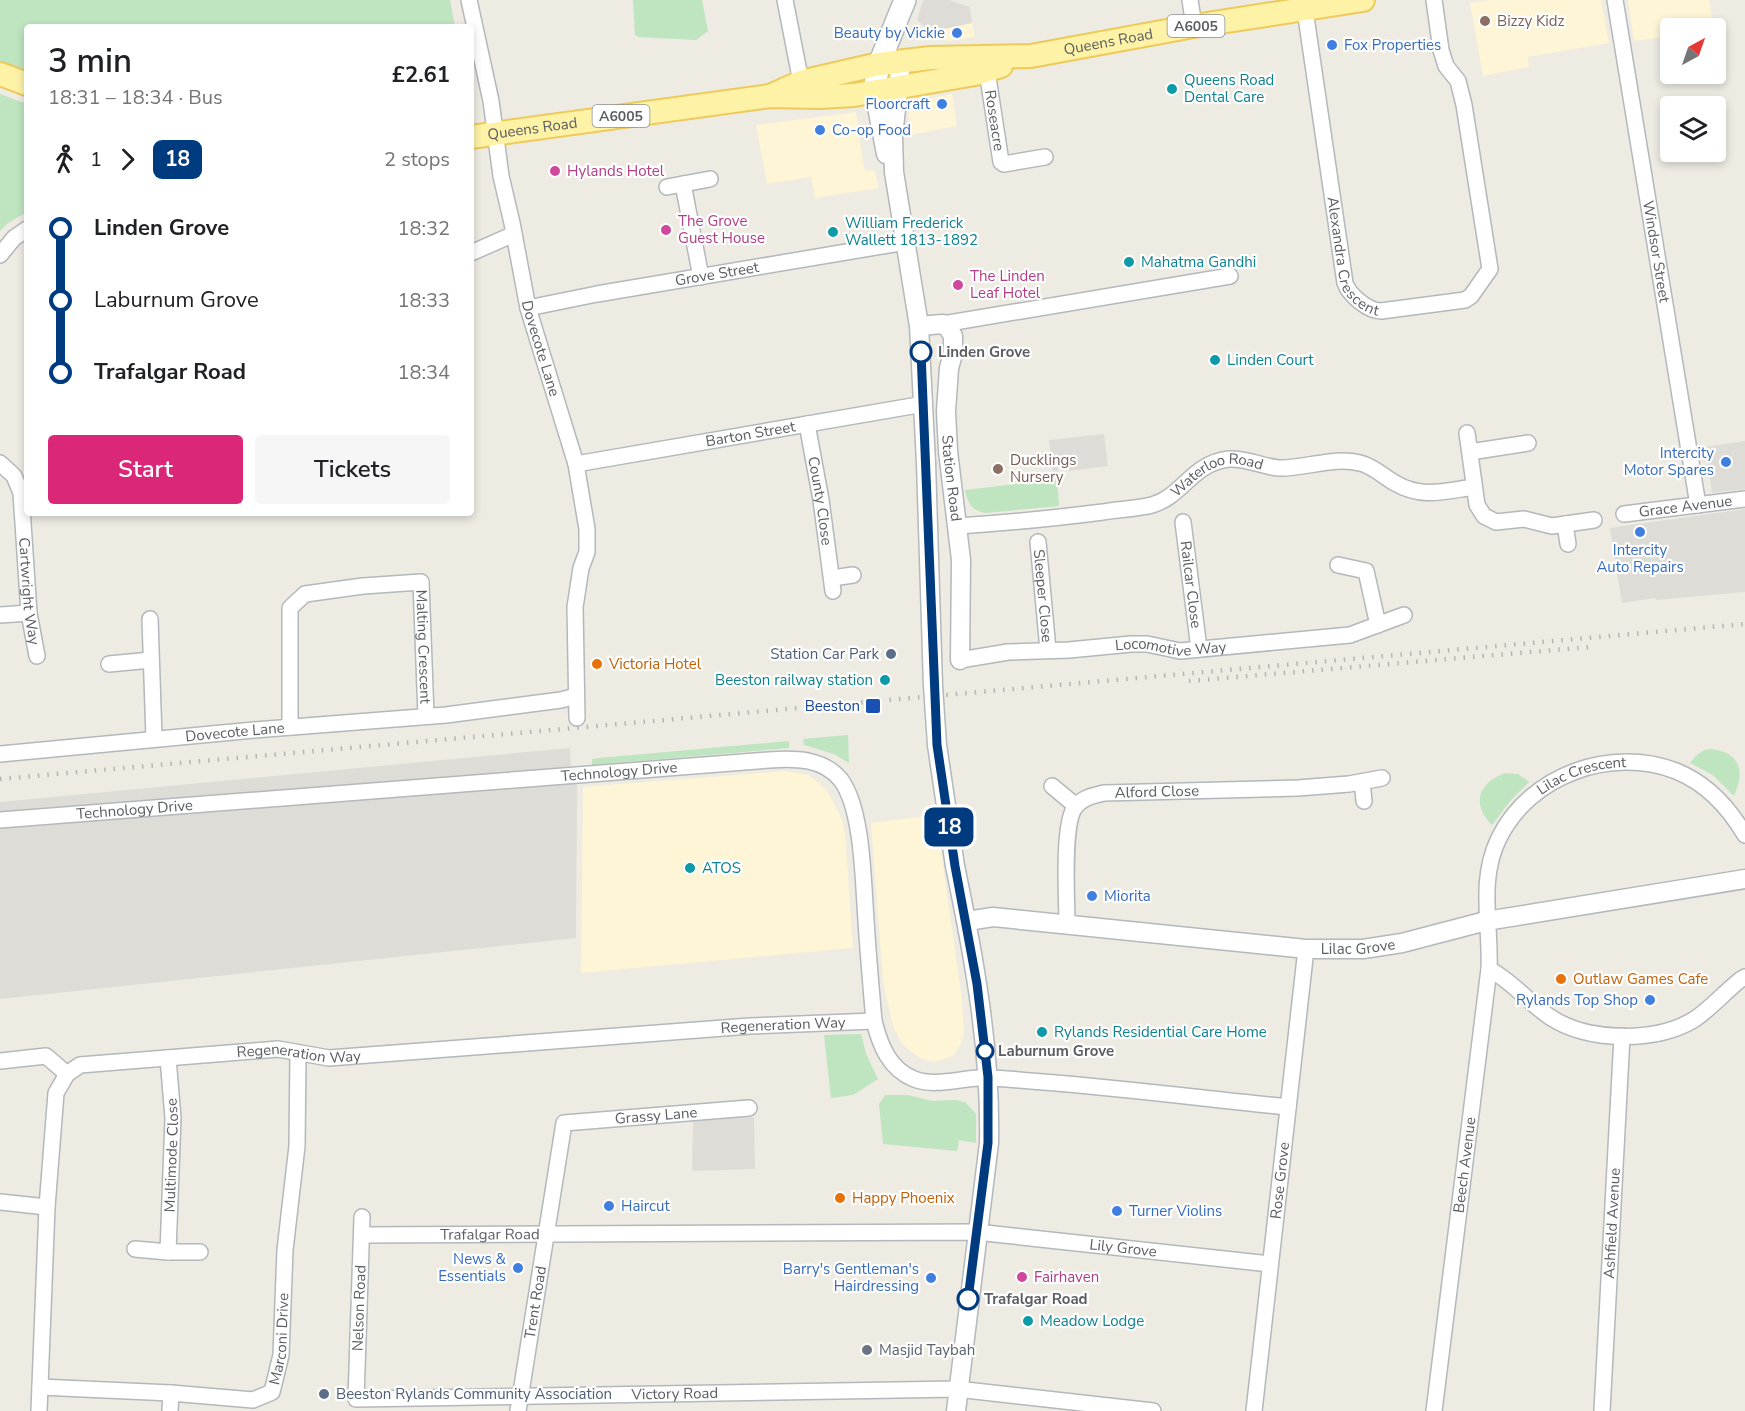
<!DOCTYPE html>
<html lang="en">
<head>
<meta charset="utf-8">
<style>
  :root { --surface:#fff; --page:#f6f6f6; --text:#202124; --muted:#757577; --accent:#db2777 }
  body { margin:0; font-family:"Nunito Sans",sans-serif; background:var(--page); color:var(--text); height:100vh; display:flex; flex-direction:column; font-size:22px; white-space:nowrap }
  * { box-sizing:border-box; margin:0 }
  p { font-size:20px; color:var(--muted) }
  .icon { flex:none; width:33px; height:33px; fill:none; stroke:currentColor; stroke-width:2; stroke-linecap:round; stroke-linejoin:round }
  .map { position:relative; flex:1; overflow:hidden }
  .side { position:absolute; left:24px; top:24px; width:450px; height:492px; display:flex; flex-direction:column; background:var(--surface); border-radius:6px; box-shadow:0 3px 9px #0003 }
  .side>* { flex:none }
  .badge { padding:0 12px; border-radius:9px; font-size:21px; line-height:39px }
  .needle { width:39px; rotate:40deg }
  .buttons { position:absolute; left:1660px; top:18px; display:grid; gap:12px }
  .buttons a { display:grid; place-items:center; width:66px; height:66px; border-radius:6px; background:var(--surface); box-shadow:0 3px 9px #0003; font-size:30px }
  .map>.badge { position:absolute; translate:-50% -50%; box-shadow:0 0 0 3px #fff }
  .legs { display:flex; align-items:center; gap:9px; height:66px; padding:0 24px; font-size:20px }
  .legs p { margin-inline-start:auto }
  .summary { display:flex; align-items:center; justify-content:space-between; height:102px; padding:0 24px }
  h1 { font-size:33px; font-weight:600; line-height:45px }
  .cta { display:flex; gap:12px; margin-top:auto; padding:12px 24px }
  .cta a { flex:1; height:69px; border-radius:6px; background:var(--accent); color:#fff; font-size:24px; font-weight:600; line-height:69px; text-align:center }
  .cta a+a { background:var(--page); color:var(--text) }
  ul { padding:0 24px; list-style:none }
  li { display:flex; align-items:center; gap:21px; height:72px; font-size:22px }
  li i { display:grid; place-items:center; width:9px; height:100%; margin:0 8px; background:currentColor }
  li i::after { content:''; width:15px; height:15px; margin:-8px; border:4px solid; border-radius:50%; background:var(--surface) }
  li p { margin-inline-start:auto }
  li:first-child i { background:linear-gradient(#0000 50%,currentColor 0) }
  li:last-child i { background:linear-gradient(currentColor 50%,#0000 0) }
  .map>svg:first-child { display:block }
</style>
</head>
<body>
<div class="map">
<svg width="1745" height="1411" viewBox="0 0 1745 1411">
  <rect width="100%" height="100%" fill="#edebe2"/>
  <path fill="#fdf5d6" d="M1489 0H1601L1609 43 1528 57 1529 67 1483 76 1470 3Z
    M1628 0H1709L1714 28H1671V36L1634 41Z
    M972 23 975 37 948 41 937 38H944L943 29Z
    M952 94 957 126 910 135 908 102Z
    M856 112 864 168 866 171 874 170 879 188 815 198 811 177 767 184 756 125Z
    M785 771 808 775 818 782 828 792 842 819 845 833 853 948 581 973 583 787Z
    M936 815 961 992 964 1032 961 1044 953 1056 935 1062 922 1059 910 1051 900 1041 893 1026 883 981 871 823Z"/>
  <path fill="#dedcd6" d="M923 0H949L970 7 972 23 943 29 944 39 937 38 917 20Z
    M1104 434 1108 466 1069 471 1068 466 1058 467V474L1053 475 1049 440Z
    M1745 441V489L1712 493 1705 447Z
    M1745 509V592L1656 600 1655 598 1622 603 1610 528Z
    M570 748 571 783H577V786L576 938 0 999V802Z
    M754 1117 755 1169 692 1171 693 1121Z"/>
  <path fill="#bee4c0" d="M0 0H450L455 27H27V71L0 61Z
    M633 0H702L708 31 696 40 639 37 635 35Z
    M0 94 27 104V212L8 223 0 231Z
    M1057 479 1059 506 985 513C971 510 968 503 965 490Z
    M848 735 849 763 834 754 804 745 803 739Z
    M789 741V748L592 765V759L599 758Z
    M1711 749C1741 753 1745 771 1734 796L1713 775 1690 763C1696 755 1701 750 1711 749Z
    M1505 773 1518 774 1529 782 1511 800 1492 825C1471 804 1478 783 1505 773Z
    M861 1034 866 1054 878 1079 853 1095 831 1098 824 1035Z
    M885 1095H908L932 1101 955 1100 965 1102 976 1114V1143L959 1140 957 1151 883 1144 879 1104Z"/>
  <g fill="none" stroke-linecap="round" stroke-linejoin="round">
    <defs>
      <g id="minor">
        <path id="s1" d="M469 0 491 101 501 176 512 223 528 308 576 464 587 529V552L581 568 575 607 577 718"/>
        <path d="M785 0 801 82"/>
        <path d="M1190 0 1194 26"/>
        <path id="s2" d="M1615 0 1698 505"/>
        <path id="s3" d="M1305 10 1345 283C1349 295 1368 311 1381 311L1465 300 1471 296 1490 269 1464 105 1458 81 1446 66 1441 50 1434 0"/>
        <path id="s4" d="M987 71 1001 162 1004 164 1045 157"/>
        <path d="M683 184 701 277"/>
        <path d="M667 187 710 179"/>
        <path d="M471 253 514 234"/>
        <path d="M0 255 14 238 27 229"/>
        <path id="s5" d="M528 308 597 294 906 242"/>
        <path d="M943 324 1230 276"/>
        <path id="s6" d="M807 424 821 500 833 591"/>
        <path d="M1467 433 1477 505 1484 516 1496 522 1524 519 1552 526 1594 520"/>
        <path d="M1470 452 1528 443"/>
        <path id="s7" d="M0 463 14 476 21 493 29 613 37 656"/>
        <path id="s8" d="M576 464 924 404"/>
        <path id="s9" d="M1624 514 1745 499"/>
        <path id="s10" d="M1183 522 1199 649"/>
        <path d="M1565 524 1568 544"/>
        <path id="s11" d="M958 526C1006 523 1055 518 1103 512 1119 509 1137 509 1152 505 1183 496 1192 463 1229 459 1246 458 1261 466 1278 468 1305 469 1333 456 1360 463 1373 466 1383 476 1395 483 1422 499 1445 491 1474 487"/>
        <path id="s12" d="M1038 542 1048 650"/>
        <path d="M1338 565 1366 571 1378 625"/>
        <path d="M832 578 853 575"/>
        <path d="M0 615 29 613"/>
        <path d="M150 619 154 738"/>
        <path id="s13" d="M960 660 1008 652 1069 650 1131 644H1147L1180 651 1350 635 1404 615"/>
        <path d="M109 664 151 660"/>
        <path id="s14" d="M290 727V608L305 594 363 586 421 582 426 716"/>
        <path id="s15" d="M0 754 254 730 446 715 561 700 576 696"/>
        <path d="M1362 782 1364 801"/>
        <path d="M1052 786 1076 806"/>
        <path id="s16" d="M0 820 769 760C795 758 823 758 841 780 863 810 863 882 866 920 868 953 871 987 874 1021 880 1045 889 1069 914 1079 937 1088 966 1076 991 1078 1090 1084 1189 1097 1288 1107"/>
        <path id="s17" d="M1067 924C1067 900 1062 825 1075 807 1083 797 1093 796 1104 793L1298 788 1349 784 1382 778"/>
        <path d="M1489 969C1512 981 1528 1002 1550 1017 1588 1042 1656 1043 1695 1019 1711 1008 1725 992 1740 980L1745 977"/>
        <path d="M0 1061 46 1056 67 1074"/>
        <path d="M0 1202 47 1207"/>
        <path id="s18" d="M362 1217 356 1399 957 1389 1153 1411"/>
        <path id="s19" d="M362 1235 976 1232 1270 1264"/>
        <path id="s20" d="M135 1249 168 1252 173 1118 168 1058"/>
        <path d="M168 1252H200"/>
        <path id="s21" d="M40 1387 171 1393 253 1400 272 1392 281 1355 285 1250 297 1146 298 1053"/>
        <path id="s22" d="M39 1411 47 1207 56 1093 67 1074 80 1065 278 1049 329 1058 750 1026 874 1021"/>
        <path d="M170 1411 171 1393"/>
        <path id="s23" d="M518 1411 564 1123 749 1108"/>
        <path id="s24" d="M1254 1411 1306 949"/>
        <path id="s25" d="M1434 1411 1489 969C1491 925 1478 880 1499 838 1530 775 1611 746 1676 771 1706 783 1729 808 1745 835"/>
        <path id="s26" d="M1602 1411 1622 1036"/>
      </g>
      <g id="tertiary">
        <path d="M901 61 893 137 894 172 919 326 926 463"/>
        <path d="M874 91 886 154"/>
        <path id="s27" d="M919 326 943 324 948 328 953 336V354L949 368 946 411 948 451 961 560 960 660"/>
        <path d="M955 866C974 957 991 1049 989 1143L956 1411"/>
        <path id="s28" d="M967 921 993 917 1306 949H1363L1402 943 1486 921 1745 879"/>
      </g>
      <path id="secondary" d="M874 91 879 64 905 0"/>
      <g id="primary">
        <path d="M0 74 27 84"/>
        <path id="s29" d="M770 96 801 82 879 64 931 58 1031 56 1194 26 1363 0"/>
        <path id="s30" d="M471 137 770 96 819 97 854 95 975 74 1001 66"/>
      </g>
    </defs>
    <use href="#minor" stroke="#b4b7bc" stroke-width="18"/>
    <use href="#tertiary" stroke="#b4b7bc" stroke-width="21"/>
    <use href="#secondary" stroke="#b5b8be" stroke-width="24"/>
    <use href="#primary" stroke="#eeca5a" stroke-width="26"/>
    <use href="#minor" stroke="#fff" stroke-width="15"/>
    <use href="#tertiary" stroke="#fff" stroke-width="18"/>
    <use href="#secondary" stroke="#fff" stroke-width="21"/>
    <use href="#primary" stroke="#fdf2a6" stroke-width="22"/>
    <path stroke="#b3b4b4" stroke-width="4.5" stroke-dasharray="1.5 8" stroke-linecap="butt" d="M1189 681 1590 647
      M0 779 1745 624"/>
    <defs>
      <path id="tertiary-bridge" d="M926 463 933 686 937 745 955 866"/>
    </defs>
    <use href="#tertiary-bridge" stroke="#b4b7bc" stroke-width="21" stroke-linecap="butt"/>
    <use href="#tertiary-bridge" stroke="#fff" stroke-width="18"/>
  </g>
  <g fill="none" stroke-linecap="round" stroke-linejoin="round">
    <defs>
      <path id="line-1" d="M921 352 937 745 955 866 977 984 988 1077V1143L968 1299"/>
    </defs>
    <use href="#line-1" stroke="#fff" stroke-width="14"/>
    <use href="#line-1" stroke="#003b80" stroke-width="9"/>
  </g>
  <g fill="#8d6e63" stroke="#fff" stroke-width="2">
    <circle cx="1485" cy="21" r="6"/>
    <circle cx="998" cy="469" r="6"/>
  </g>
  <g fill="#3f7fe0" stroke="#fff" stroke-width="2">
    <circle cx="957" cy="33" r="6"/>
    <circle cx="1332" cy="45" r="6"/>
    <circle cx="942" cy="104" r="6"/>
    <circle cx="820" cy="130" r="6"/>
    <circle cx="1726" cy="462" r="6"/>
    <circle cx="1640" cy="532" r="6"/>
    <circle cx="1092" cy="896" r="6"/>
    <circle cx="1650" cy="1000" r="6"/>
    <circle cx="609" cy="1206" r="6"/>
    <circle cx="1117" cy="1211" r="6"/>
    <circle cx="518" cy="1268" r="6"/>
    <circle cx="931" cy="1278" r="6"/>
  </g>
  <g fill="#0f9aa8" stroke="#fff" stroke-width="2">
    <circle cx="1172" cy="89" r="6"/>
    <circle cx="833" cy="232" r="6"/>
    <circle cx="1129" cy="262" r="6"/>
    <circle cx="1215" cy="360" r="6"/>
    <circle cx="885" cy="680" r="6"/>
    <circle cx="690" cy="868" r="6"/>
    <circle cx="1042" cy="1032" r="6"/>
    <circle cx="1028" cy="1321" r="6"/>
  </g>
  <g fill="#d1479c" stroke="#fff" stroke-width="2">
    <circle cx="555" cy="171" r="6"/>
    <circle cx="666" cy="230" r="6"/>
    <circle cx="958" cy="285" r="6"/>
    <circle cx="1022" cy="1277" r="6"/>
  </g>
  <g fill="#fff" stroke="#003b80" stroke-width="3">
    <circle cx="921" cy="352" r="10"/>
    <circle cx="985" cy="1051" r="8"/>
    <circle cx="968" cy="1299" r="10"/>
  </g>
  <g fill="#5c6f8a" stroke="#fff" stroke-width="2">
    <circle cx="891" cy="654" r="6"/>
    <circle cx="324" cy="1394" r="6"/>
  </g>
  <g fill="#e8710a" stroke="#fff" stroke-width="2">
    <circle cx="597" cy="664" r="6"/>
    <circle cx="1561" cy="979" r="6"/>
    <circle cx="840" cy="1198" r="6"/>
  </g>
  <rect fill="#1a4fb4" stroke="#fff" stroke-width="2" x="865" y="698" width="16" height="16" rx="3"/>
  <circle fill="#6b7280" stroke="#fff" stroke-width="2" cx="867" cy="1350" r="6"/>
  <g text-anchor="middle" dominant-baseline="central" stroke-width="4.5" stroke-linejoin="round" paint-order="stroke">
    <g fill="#fff" stroke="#8c8e91" stroke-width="1.5">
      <rect x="1167.5" y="15" width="57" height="22" rx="4.5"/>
      <rect x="592.5" y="105" width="57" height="22" rx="4.5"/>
    </g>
    <g font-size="14" font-weight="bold" fill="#5a5d62">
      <text x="1196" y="26">A6005</text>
      <text x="621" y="116">A6005</text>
    </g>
    <g font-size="15" fill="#785e54" stroke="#fff" text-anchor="start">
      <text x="1497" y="21">Bizzy Kidz</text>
      <text x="1010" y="460">Ducklings<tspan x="1010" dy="17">Nursery</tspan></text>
    </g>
    <g font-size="15" fill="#366cbe" stroke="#fff" text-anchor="end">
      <text x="945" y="33">Beauty by Vickie</text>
      <text x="1344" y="45" text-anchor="start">Fox Properties</text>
      <text x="930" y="104">Floorcraft</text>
      <text x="832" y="130" text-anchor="start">Co-op Food</text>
      <text x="1714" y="453">Intercity<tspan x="1714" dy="17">Motor Spares</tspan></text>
      <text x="1640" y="550" text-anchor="middle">Intercity<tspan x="1640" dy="17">Auto Repairs</tspan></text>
      <text x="1104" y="896" text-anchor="start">Miorita</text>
      <text x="1638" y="1000">Rylands Top Shop</text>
      <text x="621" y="1206" text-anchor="start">Haircut</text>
      <text x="1129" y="1211" text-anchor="start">Turner Violins</text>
      <text x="506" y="1259">News &amp;<tspan x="506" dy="17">Essentials</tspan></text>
      <text x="919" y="1269">Barry's Gentleman's<tspan x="919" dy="17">Hairdressing</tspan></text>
    </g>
    <g font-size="15" fill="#5a5d62" stroke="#fff">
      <text stroke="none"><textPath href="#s29" startOffset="345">Queens Road</textPath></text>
      <text stroke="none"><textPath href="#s4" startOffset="50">Roseacre</textPath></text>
      <text stroke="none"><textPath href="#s30" startOffset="62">Queens Road</textPath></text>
      <text stroke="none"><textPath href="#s3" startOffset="255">Alexandra Crescent</textPath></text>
      <text stroke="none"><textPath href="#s2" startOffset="255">Windsor Street</textPath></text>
      <text stroke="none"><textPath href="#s5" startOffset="192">Grove Street</textPath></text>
      <text stroke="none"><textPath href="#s1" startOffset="356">Dovecote Lane</textPath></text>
      <text stroke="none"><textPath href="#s8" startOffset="177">Barton Street</textPath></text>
      <text stroke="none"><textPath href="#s27" startOffset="183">Station Road</textPath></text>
      <text stroke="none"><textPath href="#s11" startOffset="270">Waterloo Road</textPath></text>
      <text stroke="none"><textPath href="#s6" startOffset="78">County Close</textPath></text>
      <text stroke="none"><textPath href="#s9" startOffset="62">Grace Avenue</textPath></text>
      <text stroke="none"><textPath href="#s10" startOffset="63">Railcar Close</textPath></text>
      <text stroke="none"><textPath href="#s7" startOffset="136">Cartwright Way</textPath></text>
      <text stroke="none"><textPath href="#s12" startOffset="54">Sleeper Close</textPath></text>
      <text stroke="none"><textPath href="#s13" startOffset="212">Locomotive Way</textPath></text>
      <text stroke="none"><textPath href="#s14" startOffset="321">Malting Crescent</textPath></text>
      <text stroke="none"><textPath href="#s15" startOffset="236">Dovecote Lane</textPath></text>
      <text stroke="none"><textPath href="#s16" startOffset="621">Technology Drive</textPath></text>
      <text stroke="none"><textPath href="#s25" startOffset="687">Lilac Crescent</textPath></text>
      <text stroke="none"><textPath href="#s17" startOffset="204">Alford Close</textPath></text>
      <text stroke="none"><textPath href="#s16" startOffset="135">Technology Drive</textPath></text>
      <text stroke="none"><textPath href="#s28" startOffset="393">Lilac Grove</textPath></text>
      <text stroke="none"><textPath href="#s22" startOffset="1062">Regeneration Way</textPath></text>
      <text stroke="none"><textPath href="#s22" startOffset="576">Regeneration Way</textPath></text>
      <text stroke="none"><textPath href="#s23" startOffset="384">Grassy Lane</textPath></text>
      <text stroke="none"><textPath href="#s20" startOffset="130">Multimode Close</textPath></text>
      <text stroke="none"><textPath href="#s25" startOffset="248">Beech Avenue</textPath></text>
      <text stroke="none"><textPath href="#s24" startOffset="232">Rose Grove</textPath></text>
      <text stroke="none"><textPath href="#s26" startOffset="188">Ashfield Avenue</textPath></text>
      <text stroke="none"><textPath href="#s19" startOffset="128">Trafalgar Road</textPath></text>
      <text stroke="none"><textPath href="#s19" startOffset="762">Lily Grove</textPath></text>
      <text stroke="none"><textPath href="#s23" startOffset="110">Trent Road</textPath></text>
      <text transform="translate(359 1308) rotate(-88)">Nelson Road</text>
      <text stroke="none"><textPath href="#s21" startOffset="288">Marconi Drive</textPath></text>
      <text stroke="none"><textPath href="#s18" startOffset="501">Victory Road</textPath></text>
    </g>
    <g font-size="15" fill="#0d838f" stroke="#fff" text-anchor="start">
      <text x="1184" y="80">Queens Road<tspan x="1184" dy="17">Dental Care</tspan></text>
      <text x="845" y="223">William Frederick<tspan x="845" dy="17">Wallett 1813-1892</tspan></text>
      <text x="1141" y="262">Mahatma Gandhi</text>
      <text x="1227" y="360">Linden Court</text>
      <text x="873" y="680" text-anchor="end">Beeston railway station</text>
      <text x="702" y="868">ATOS</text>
      <text x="1054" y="1032">Rylands Residential Care Home</text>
      <text x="1040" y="1321">Meadow Lodge</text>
    </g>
    <g font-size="15" fill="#b23c85" stroke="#fff" text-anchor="start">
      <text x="567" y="171">Hylands Hotel</text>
      <text x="678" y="221">The Grove<tspan x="678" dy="17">Guest House</tspan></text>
      <text x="970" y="276">The Linden<tspan x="970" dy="17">Leaf Hotel</tspan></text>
      <text x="1034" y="1277">Fairhaven</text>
    </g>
    <g font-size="15" font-weight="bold" fill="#5a5d62" stroke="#fff" text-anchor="start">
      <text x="938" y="352">Linden Grove</text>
      <text x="998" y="1051">Laburnum Grove</text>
      <text x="984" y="1299">Trafalgar Road</text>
    </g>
    <g font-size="15" fill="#4e5e75" stroke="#fff" text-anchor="end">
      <text x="879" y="654">Station Car Park</text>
      <text x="336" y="1394" text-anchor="start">Beeston Rylands Community Association</text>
    </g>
    <g font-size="15" fill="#c56008" stroke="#fff" text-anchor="start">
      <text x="609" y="664">Victoria Hotel</text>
      <text x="1573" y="979">Outlaw Games Cafe</text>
      <text x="852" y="1198">Happy Phoenix</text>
    </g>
    <g font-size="15" fill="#164399" stroke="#fff" text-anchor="end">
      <text x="860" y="706">Beeston</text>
    </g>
    <g font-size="15" fill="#5b616d" stroke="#fff" text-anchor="start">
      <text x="879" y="1350">Masjid Taybah</text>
    </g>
  </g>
</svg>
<div class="buttons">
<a><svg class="needle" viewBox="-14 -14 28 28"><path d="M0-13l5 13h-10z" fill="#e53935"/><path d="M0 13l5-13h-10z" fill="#757577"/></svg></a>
<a><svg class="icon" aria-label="layers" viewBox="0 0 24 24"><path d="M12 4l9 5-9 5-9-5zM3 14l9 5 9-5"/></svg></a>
</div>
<b class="badge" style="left:949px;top:827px;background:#003b80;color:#fff">18</b>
<section class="side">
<div class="summary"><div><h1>3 min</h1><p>18:31 – 18:34 · Bus</p></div><b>£2.61</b></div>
<div class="legs"><svg class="icon" aria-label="walk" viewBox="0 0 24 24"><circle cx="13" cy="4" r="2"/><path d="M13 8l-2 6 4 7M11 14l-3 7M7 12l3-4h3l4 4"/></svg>1<svg class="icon" aria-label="forward" viewBox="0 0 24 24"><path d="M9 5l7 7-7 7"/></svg><b class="badge" style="background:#003b80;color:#fff">18</b><p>2 stops</p></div>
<ul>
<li><i style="color:#003b80"></i><b>Linden Grove</b><p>18:32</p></li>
<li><i style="color:#003b80"></i><span>Laburnum Grove</span><p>18:33</p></li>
<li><i style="color:#003b80"></i><b>Trafalgar Road</b><p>18:34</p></li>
</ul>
<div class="cta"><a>Start</a><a>Tickets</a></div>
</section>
</div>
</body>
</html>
